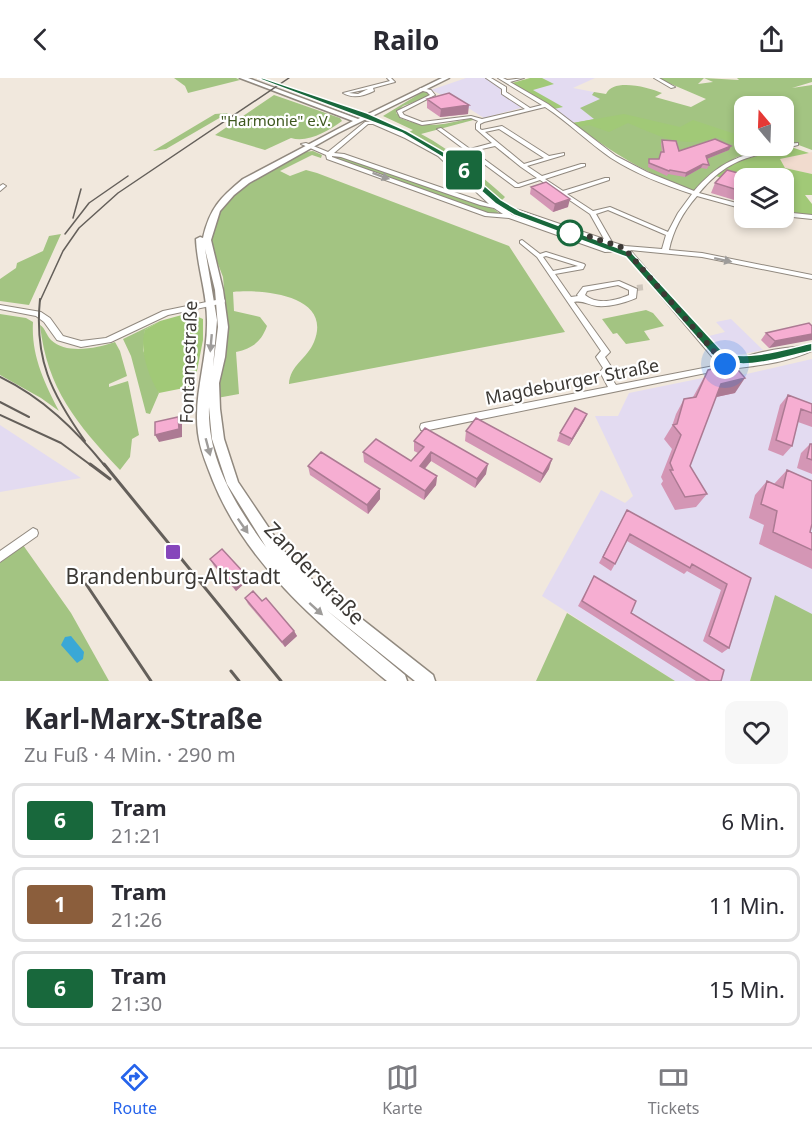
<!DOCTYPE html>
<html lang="de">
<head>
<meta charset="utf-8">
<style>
  :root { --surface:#fff; --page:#f7f7f7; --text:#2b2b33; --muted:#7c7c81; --line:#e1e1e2; --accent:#2563eb }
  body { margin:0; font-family:"Noto Sans",sans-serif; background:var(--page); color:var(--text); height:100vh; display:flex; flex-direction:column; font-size:22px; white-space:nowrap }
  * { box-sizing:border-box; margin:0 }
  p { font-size:20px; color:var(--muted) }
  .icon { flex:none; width:33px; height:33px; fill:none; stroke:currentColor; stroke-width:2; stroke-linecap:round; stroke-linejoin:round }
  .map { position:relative; height:603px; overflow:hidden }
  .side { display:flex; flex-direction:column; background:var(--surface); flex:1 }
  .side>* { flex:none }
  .badge { padding:0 12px; border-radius:4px; font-size:21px; line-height:39px }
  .needle { width:39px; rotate:341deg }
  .controls { position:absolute; left:734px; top:18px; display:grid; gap:12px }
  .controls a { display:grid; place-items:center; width:60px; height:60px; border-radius:12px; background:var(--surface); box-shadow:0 3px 9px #0003; font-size:30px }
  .you { position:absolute; width:30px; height:30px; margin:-15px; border:4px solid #fff; border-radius:50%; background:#1a73e8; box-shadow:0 0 0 9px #1a73e833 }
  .map>.badge { position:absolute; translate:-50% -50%; box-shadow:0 0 0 3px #fff }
  .round { display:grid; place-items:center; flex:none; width:63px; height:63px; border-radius:12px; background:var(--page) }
  .overview { display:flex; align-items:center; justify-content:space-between; height:102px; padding:0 24px }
  h1 { font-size:28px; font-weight:700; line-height:45px }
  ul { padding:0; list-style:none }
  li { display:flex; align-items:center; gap:18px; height:75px; margin:0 12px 9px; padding:0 12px; border:3px solid var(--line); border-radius:12px }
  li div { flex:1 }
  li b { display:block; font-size:22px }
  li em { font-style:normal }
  li .badge { min-width:66px; font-weight:700; text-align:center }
  header { display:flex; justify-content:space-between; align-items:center; height:78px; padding:0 24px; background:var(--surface); font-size:27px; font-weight:700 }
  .menu { display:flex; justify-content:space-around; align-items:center; height:84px; border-top:2px solid var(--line); background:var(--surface); font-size:16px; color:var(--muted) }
  .menu a { display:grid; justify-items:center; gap:3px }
  .menu .current { color:var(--accent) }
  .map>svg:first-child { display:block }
</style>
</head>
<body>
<header><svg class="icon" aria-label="back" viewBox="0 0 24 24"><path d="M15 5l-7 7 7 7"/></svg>Railo<svg class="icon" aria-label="share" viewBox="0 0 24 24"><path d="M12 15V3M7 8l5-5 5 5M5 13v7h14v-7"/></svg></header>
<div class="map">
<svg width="812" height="603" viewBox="0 0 812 603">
  <rect width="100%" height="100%" fill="#f1e8dd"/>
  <path fill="#e3dbf1" d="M466 0H485L503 10 500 15 524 29 484 40 462 26 431 12Z
    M542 0H595L573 10 594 14 592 17 601 20 595 41 567 46 549 31H554L532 11 553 6Z
    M731 241 763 272 729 279 709 258 725 254 716 244Z
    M812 281V603L752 596 750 603H675L542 518 601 412 625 425 633 418 595 338H618L629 315 732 294 742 297Z
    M0 346V347L81 400 0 414Z"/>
  <path fill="#f1dbce" d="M812 74V96L785 90 780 84V81Z"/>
  <path fill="#a3c482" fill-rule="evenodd" d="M174 0H236L240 2 188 15 185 8Z
    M657 0H704L698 6 713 4 704 0 739 2 737 0H812V4L792 10 812 7V72L796 66 737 79 723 87 694 113C645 95 614 76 573 45L594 41 580 30 600 21 592 17 594 14 606 16C613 0 648 9 662 15L655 19 691 29 706 21ZM744 28H783V68H744Z
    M424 13 430 15 431 18 403 28 396 35 402 39 400 40C427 51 443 47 471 40L477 41 421 56C453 73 478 95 505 119L502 122 504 127 448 78 407 55 413 52 383 38Z
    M274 17 340 40 342 43C328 53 308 65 291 60L265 72 215 57Z
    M228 35 166 71 153 73 215 36Z
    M313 73 322 77 321 80 312 77 280 93 290 98 306 92 317 95 509 168 565 254 289 306C290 287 307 281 314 264 333 217 263 211 233 214L234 233 260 239 267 248C261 264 253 270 236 274L239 316 217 320 226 234 223 199 210 165 214 144 223 128 239 110 304 74Z
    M340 77 494 131 499 135H487L332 79 333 77Z
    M61 156 29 227 0 223V201L16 190 17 185 43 173 49 158Z
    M646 232 653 235 664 248 644 253 650 262 626 266 617 255 613 256 602 241Z
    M0 236 26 240 33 244C31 277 44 304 59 333L41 320 0 297Z
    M160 243 145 252 143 272 159 315 150 336 146 335 131 278 123 261Z
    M40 247C46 251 46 257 51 262 67 277 97 270 115 264L120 273 127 298 109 306V309L128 303 139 357 132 361 130 379 120 392C77 346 47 311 40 247Z
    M23 467 71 535 109 603H0V485Z
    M775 517 812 536V603H750Z
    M567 535 675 603H536Z"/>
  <path fill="#a1c977" d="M530 0H542L554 6 533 12 563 29 554 31 512 5Z
    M624 36 680 49 693 42 744 59V68H765L774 72 756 75 718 59C681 71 662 59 628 45L609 54 589 47 578 49 573 45Z
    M791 69 809 75 780 81 785 90 812 96V117H805L812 126V137L783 133V100H744V107L716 98 734 84Z
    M189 235 203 241V262L194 308 159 315C148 298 139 271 145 252L160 243Z"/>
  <path fill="#3aa8d6" d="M71 558 84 574 83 581 77 585 61 567 65 559Z"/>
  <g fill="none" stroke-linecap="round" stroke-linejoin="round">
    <path stroke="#cdc5bb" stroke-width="6" stroke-dasharray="6 3" stroke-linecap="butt" d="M637 210 646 209"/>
    <defs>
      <path id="minor" d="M387 0H391L395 4 373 10 374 13C364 18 353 21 343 15L390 3ZM368 11 358 16 349 15Z
        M486 0H491L506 9V14L530 30 542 27 498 0H503L507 2 524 0 510 4 548 26 616 78 647 94 694 113C719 84 739 77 775 70 783 68 790 65 798 65V67L790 69C749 79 728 80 699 115L744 127V131L697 118C683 134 673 152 669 172L702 175 812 197V201L702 179 630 172 728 285C752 275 781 269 809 268L812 269V273C777 289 738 288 701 296 609 315 516 334 424 353L421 352 420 349 421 346 424 345 608 309 600 294 603 290 596 279 601 273 537 179 520 165V163L522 162 540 176 546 174 584 186 585 187 583 191 555 196 571 219 578 218 577 217 583 209 619 203 637 211 636 220C624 225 610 229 597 228 588 227 583 222 574 224L610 274 605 279 612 290 608 295 616 307 719 287 623 173 605 174 509 140 485 138 327 81 326 77 301 66 306 65 328 74 365 44 376 43 409 58 442 76 498 127 519 132 604 161 590 136 540 102 519 109H515L437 51 441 50 470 71 492 65 476 51V46L478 43 471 40 422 47 400 39 397 33 430 17 427 14 419 12V11L421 10 431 12 435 17 402 34 404 37 422 44 471 38 482 41 525 31 502 16V11ZM545 29C568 44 588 64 611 80 636 96 664 107 692 116L678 135 668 154 610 129 593 133 567 116 609 102V100H605L563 113 545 101 585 88V86H581L542 98 527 88 564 77V75L549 78 502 48 482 52 480 51V46L484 44ZM368 46H373L405 60 438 78 489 126 344 76 334 75ZM499 51 544 80 524 86 485 54ZM495 68 521 89 537 100 518 106 473 73ZM332 78 341 79 480 127 494 130 503 136 488 135 332 79ZM506 132 516 135 607 166 609 168 617 170 608 171 512 137ZM608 132 666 157 662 171 625 168 612 164 596 136ZM546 178 578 188 553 193 543 179ZM618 207 629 212V217C615 223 597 227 585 217L587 213ZM793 275 776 279 749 283 771 278Z
        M654 0H659L675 9 671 10Z
        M3 106 6 108 0 113V108Z
        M783 134 812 137V141L783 138Z
        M221 221H224L225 223 224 225 168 237 111 264 81 269 57 262 44 244 36 238 0 231V227L41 234 50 240 63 258 81 263 106 260 163 233Z
        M33 450 37 452 38 455 37 458 0 484V473Z"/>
      <path id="major" d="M240 0H248L358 41 442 0H449L338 55 249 105 234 117 220 133 211 162 223 212 228 249 225 279 219 305 220 331 224 361 238 404 289 480 316 505 433 597 435 603H415L324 530 405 597 407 603H387C319 546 247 487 213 403 207 387 200 372 198 355 193 317 208 280 207 242 207 215 197 188 196 161L200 159 203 160C210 130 220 120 243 101L353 43ZM205 171 215 212 218 249 213 289 217 242ZM209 329 212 361 227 406 266 469C236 429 207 381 209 329Z"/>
    </defs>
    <use href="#minor" stroke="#91897f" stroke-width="2"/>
    <use href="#major" stroke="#91897f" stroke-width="3"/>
    <use href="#minor" fill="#fff" fill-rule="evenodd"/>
    <use href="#major" fill="#fff" fill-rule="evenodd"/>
    <path stroke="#645f5a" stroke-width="1.5" d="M258 0 404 54 446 79 506 131 626 178 635 184 715 276C745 292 781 279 812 271"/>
    <path stroke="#645f5a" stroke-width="1.5" d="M73 140 81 111
      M65 156 89 125 128 98
      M40 223 63 173 79 150 118 115 289 0"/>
    <path stroke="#645f5a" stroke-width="2" d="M40 221C34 281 51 315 85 363
      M0 299C43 320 75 351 105 388
      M0 324 29 339
      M0 337 61 365 92 388"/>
    <path stroke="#645f5a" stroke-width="3" d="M90 386 110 401
      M104 386 281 603
      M86 506 151 603
      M231 593 239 603"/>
  </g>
  <path fill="#d496b5" d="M427 21 468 36 440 39 427 30Z
    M662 62 679 73 729 72 707 81 709 87 707 91 701 90 685 99 668 96 667 98 648 89 649 81H659L662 74 661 66Z
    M744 100V125L711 115 715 105Z
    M531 109 568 129 553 134 530 116Z
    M812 248 769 270 761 262 766 255Z
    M708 292 735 315 716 319 690 388 707 416 696 429 675 432 661 406 663 403 661 399 672 371 664 361 672 348 676 336 684 321 693 319Z
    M788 317 812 326V349L798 344 792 368 783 378 768 372 780 327Z
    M587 336 584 343 569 368 557 363 560 355Z
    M466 353 549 391 540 405 465 363Z
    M414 363 486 396 475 410 431 383 425 391 437 398 436 407 424 422 364 384 363 374 411 383 418 375 414 373Z
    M810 366H812V396L797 390 801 375Z
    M308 388 380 421 368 436 310 397Z
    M787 392 810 454 812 455V491L759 466 764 447 749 440 755 417 767 403 774 406Z
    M627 432 751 500 729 570 722 575 703 563 721 512 687 493 684 496 627 463 615 486 611 493 599 485Z
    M210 481 245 496 248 502 236 513 214 488Z
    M594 498 631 535 721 603H696L578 528Z
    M245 520 262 523 294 553 297 558 285 569 248 526Z"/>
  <path fill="#ac7a93" d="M469 27 468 36 440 39 441 31Z
    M731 68 729 72 704 82 706 78Z
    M703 86 701 90 685 99 686 95Z
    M570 121 568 129 553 134 555 126Z
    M812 256V262L769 270 775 263Z
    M745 300 735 315 712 320 721 306Z
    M587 336 584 343 569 368 572 361Z
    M178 339 182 346V359L159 364 155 357Z
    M431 374V383L419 397 420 388Z
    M552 381 549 391 540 405 543 396Z
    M488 386 486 396 475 410 477 401Z
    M437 398 436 407 424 422 425 413Z
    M380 411V421L368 436 367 427Z
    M245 496 248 502 236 513 232 507Z
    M294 553 297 558 285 569 282 564Z"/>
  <path fill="#f6aed2" stroke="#ac7a93" stroke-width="1.5" d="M449 15 469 27 441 31 427 21Z
    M715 61 731 68 706 78 709 87 703 86 686 95 670 92 669 93 649 85V81H659L661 74H664L662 62 676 63 679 73Z
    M727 92 756 100H744V114L715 105Z
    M546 104 570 121 555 126 531 109Z
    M809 245 812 248V256L775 263 766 255Z
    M733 286 745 300 721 306 690 388 707 416 685 419 670 392H673L670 385 681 357 673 347 677 346 684 321 696 319 708 292Z
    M788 317 812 326V335L801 331 792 368 776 362Z
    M575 330 587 336 572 361 560 355Z
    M178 339 179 351 155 357V344Z
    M476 340 552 381 543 396 466 353Z
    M425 350 488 386 477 401 431 374 420 388 437 398 425 413 363 374 376 361 411 383 424 369 414 363Z
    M810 366H812V382L807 380Z
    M321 374 380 411 367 427 308 388Z
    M787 392 812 403V446L810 454 812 455V472L773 454 777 433 761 426 767 403 783 410Z
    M627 432 751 500 729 570 709 558 727 506 692 486 690 490 630 456 615 486 603 479Z
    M222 471 245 496 232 507 210 481Z
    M594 498 636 523 631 535 724 592 721 603H710L582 523Z
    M253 513 262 523 266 520 294 553 282 564 245 520Z"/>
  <defs><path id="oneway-solid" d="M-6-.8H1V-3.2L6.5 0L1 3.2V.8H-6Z" transform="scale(1.5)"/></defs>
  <g fill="#9e9c9a">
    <use href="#oneway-solid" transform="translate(381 98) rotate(20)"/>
    <use href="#oneway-solid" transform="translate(723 182) rotate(12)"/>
    <use href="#oneway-solid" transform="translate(211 265) rotate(95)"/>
    <use href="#oneway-solid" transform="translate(208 369) rotate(75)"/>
    <use href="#oneway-solid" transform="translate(243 448) rotate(55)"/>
    <use href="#oneway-solid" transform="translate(316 531) rotate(42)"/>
  </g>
  <path fill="#18683c" stroke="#fff" stroke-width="1.5" d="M257 0H263L367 35 407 53 449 77 501 122 520 133 632 175 722 273C742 285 790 270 812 265V273C783 279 741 295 714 279L626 179 514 137 496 126 444 80 402 55Z"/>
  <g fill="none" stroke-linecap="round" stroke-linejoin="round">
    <path stroke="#3c3935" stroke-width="6" stroke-dasharray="0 10.8" d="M570 155 572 153 624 170 725 286"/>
  </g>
  <circle fill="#fff" stroke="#18683c" stroke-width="3" cx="570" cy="155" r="12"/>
  <rect fill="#8646bb" stroke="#fff" stroke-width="2" x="165" y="466" width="16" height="16" rx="3"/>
  <g text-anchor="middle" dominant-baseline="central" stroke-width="4.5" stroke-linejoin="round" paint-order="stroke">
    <g font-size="15" fill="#3e581f" stroke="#fff">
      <text x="276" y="42">"Harmonie" e.V.</text>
    </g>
    <g font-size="18" fill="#3c3935" stroke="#fff">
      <text transform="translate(188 284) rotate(-88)">Fontanestraße</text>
      <text transform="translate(572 303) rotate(-11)">Magdeburger Straße</text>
    </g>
    <g font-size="21" fill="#3c3935" stroke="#fff">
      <text transform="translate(315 495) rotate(46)">Zanderstraße</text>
    </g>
    <g font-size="21" fill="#3c3935" stroke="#fff">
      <text x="173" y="498">Brandenburg-Altstadt</text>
    </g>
  </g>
</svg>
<div class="controls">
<a><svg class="needle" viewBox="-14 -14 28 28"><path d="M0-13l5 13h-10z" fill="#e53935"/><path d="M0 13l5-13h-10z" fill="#7c7c81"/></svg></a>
<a><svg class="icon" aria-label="layers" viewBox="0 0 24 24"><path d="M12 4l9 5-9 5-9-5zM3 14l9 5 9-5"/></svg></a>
</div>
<div class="you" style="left:725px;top:286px"></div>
<b class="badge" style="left:464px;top:92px;background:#18683c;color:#fff">6</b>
</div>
<section class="side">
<div class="overview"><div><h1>Karl-Marx-Straße</h1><p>Zu Fuß · 4 Min. · 290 m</p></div><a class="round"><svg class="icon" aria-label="heart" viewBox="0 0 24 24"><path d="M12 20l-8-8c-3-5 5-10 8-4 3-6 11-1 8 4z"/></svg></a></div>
<ul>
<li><span class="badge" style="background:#18683c;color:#fff">6</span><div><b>Tram</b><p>21:21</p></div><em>6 Min.</em></li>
<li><span class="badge" style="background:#8b5e3c;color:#fff">1</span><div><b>Tram</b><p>21:26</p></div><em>11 Min.</em></li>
<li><span class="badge" style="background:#18683c;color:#fff">6</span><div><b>Tram</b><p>21:30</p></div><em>15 Min.</em></li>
</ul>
</section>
<nav class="menu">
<a class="current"><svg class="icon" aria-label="directions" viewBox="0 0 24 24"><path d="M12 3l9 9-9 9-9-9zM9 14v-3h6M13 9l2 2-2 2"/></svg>Route</a>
<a><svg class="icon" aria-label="map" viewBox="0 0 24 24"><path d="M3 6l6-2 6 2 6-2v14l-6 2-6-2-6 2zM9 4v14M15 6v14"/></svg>Karte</a>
<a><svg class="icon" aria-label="tickets" viewBox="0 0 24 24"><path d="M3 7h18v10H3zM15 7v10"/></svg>Tickets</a>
</nav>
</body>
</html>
